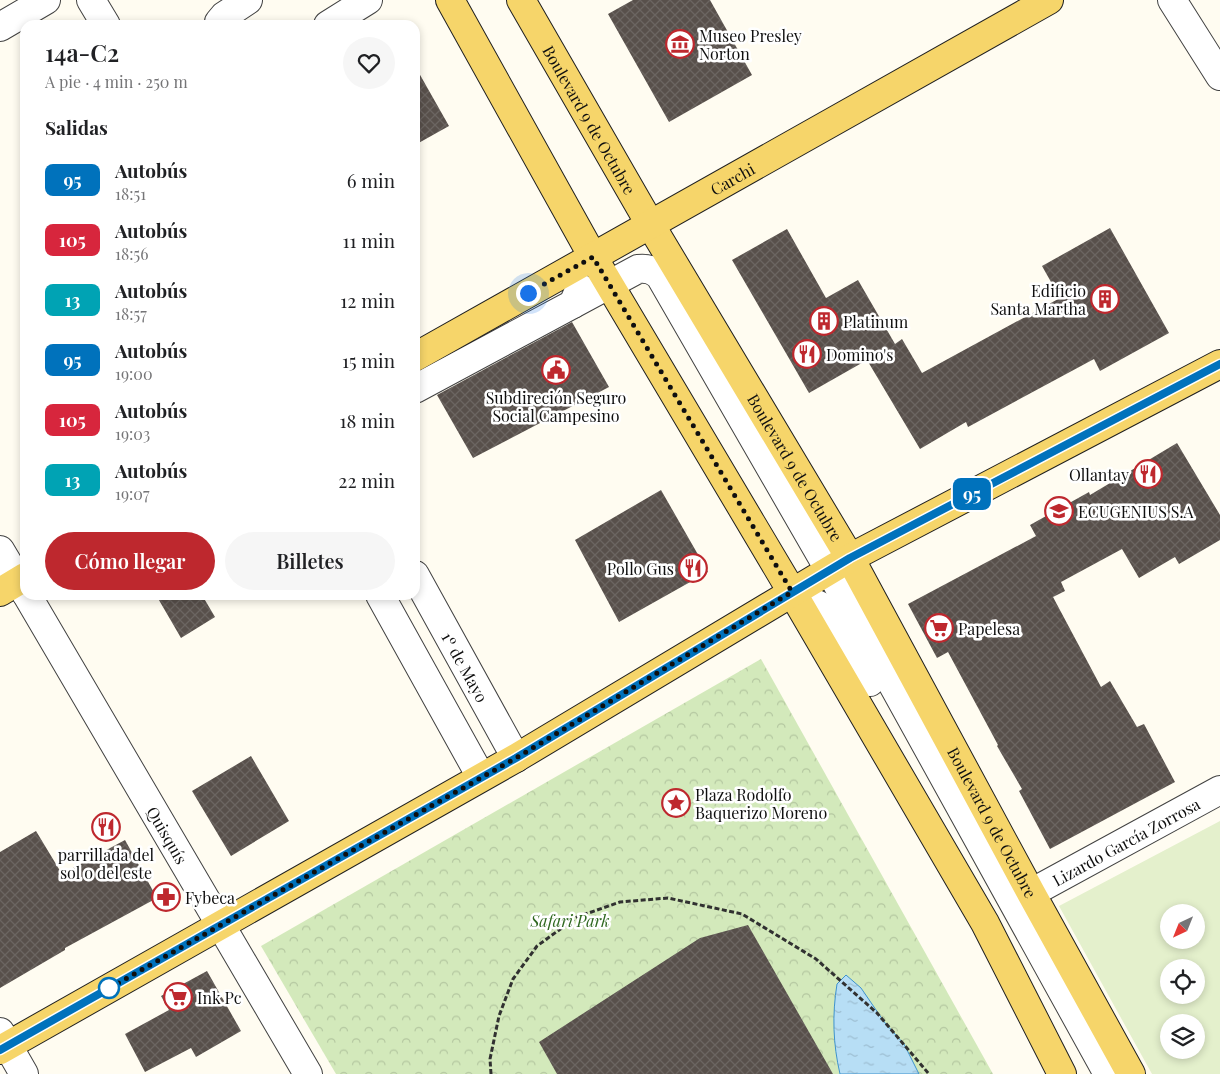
<!DOCTYPE html>
<html lang="es">
<head>
<meta charset="utf-8">
<style>
  :root { --surface:#fff; --page:#f6f6f6; --text:#202124; --muted:#757577; --accent:#be282e }
  body { margin:0; font-family:"Playfair Display",serif; background:var(--page); color:var(--text); height:100vh; display:flex; flex-direction:column; font-size:19px; white-space:nowrap }
  * { box-sizing:border-box; margin:0 }
  p { font-size:16px; color:var(--muted) }
  .icon { flex:none; width:28px; height:28px; fill:none; stroke:currentColor; stroke-width:2; stroke-linecap:round; stroke-linejoin:round }
  .map { position:relative; flex:1; overflow:hidden }
  .drawer { position:absolute; left:20px; top:20px; width:400px; height:580px; display:flex; flex-direction:column; background:var(--surface); border-radius:15px; box-shadow:0 2px 8px #0003 }
  .drawer>* { flex:none }
  .badge { padding:0 10px; border-radius:8px; font-size:18px; line-height:32px }
  .needle { width:32px; rotate:223deg }
  .buttons { position:absolute; left:1160px; top:904px; display:grid; gap:10px }
  .buttons a { display:grid; place-items:center; width:45px; height:45px; border-radius:50%; background:var(--surface); box-shadow:0 2px 8px #0003; font-size:25px }
  .you { position:absolute; width:25px; height:25px; margin:-12px; border:4px solid #fff; border-radius:50%; background:#1a73e8; box-shadow:0 0 0 8px #1a73e833 }
  .map>.badge { position:absolute; translate:-50% -50%; box-shadow:0 0 0 2px #fff }
  h2 { padding:0 25px; font-size:19px; line-height:45px }
  .round { display:grid; place-items:center; flex:none; width:52px; height:52px; border-radius:26px; background:var(--page) }
  .summary { display:flex; align-items:center; justify-content:space-between; height:85px; padding:0 25px }
  h1 { font-size:24px; font-weight:600; line-height:38px }
  .button { display:flex; gap:10px; margin-top:auto; padding:10px 25px }
  .button a { flex:1; height:58px; border-radius:30px; background:var(--accent); color:#fff; font-size:20px; font-weight:600; line-height:58px; text-align:center }
  .button a+a { background:var(--page); color:var(--text) }
  ul { padding:0; list-style:none }
  li { display:flex; align-items:center; gap:15px; height:60px; padding:0 25px }
  li div { flex:1 }
  li b { display:block; font-size:19px }
  li em { font-style:normal }
  li .badge { min-width:55px; font-weight:700; text-align:center }
  .map>svg:first-child { display:block }
</style>
</head>
<body>
<div class="map">
<svg width="1220" height="1074" viewBox="0 0 1220 1074">
  <defs>
    <pattern id="park-crowns" width="20" height="18" patternUnits="userSpaceOnUse" patternTransform="scale(1.25)"><rect width="20" height="18" fill="#d3e9bb"/><path d="M2 6a3 3 0 1 1 6 0M12 15a3 3 0 1 1 6 0" fill="none" stroke="#b4c7a0"/></pattern>
    <pattern id="water-ripples" width="26" height="14" patternUnits="userSpaceOnUse" patternTransform="scale(1.25)"><rect width="26" height="14" fill="#b7def5"/><path d="M2 4q2-2 4 0t4 0M15 11q2-2 4 0t4 0" fill="none" stroke="#9cbdd1"/></pattern>
    <pattern id="building-cross-hatch" width="8" height="8" patternUnits="userSpaceOnUse" patternTransform="scale(1.25)"><rect width="8" height="8" fill="#58504b"/><path d="M0 0l8 8M0 8l8-8" fill="none" stroke="#6b6561"/></pattern>
  </defs>
  <rect width="100%" height="100%" fill="#fffcf1"/>
  <path fill="url(#park-crowns)" d="M761 659 993 1074H336L261 946Z"/>
  <path fill="#e4f0cc" fill-rule="evenodd" d="M1220 821V1074H1152L1059 906ZM1169 912H1196V940H1169ZM1169 968H1196V995H1169ZM1169 1022H1196V1050H1169Z"/>
  <path fill="url(#water-ripples)" stroke="#3e92cc" d="M846 975 861 988 885 1023 904 1044 919 1074H840C833 1044 832 1015 837 984Z"/>
  <path fill="url(#building-cross-hatch)" d="M633 0H710L752 75 669 122 608 14Z
    M415 66 449 126 415 145Z
    M1110 228 1169 333 1100 371 1094 359 968 427 966 422 920 449 867 360 809 393 732 260 787 229 826 298 858 280 895 344 902 339 922 373 1060 298 1042 266Z
    M572 322 609 387 473 458 437 395Z
    M1177 443 1220 515V540L1179 564 1175 557 1139 578 1122 549 1061 582 1065 591 1053 597 1101 687 1110 681 1137 727 1144 724 1175 782 1050 849 1019 791 1022 789 997 746 998 745 948 652 937 658 908 604 1036 536 1030 525 1089 492 1090 495Z
    M661 490 708 572 619 622 575 540Z
    M156 595H202L215 617 181 638Z
    M251 756 289 821 231 856 192 791Z
    M36 831 62 874 125 840 157 898 65 948V950L0 988V852Z
    M748 925 833 1074H557L539 1042 700 938Z
    M207 971 241 1031 196 1057 191 1048 145 1072 125 1034 169 1010 161 996Z"/>
  <g fill="none" stroke-linecap="round" stroke-linejoin="round">
    <defs>
      <g id="minor">
        <path d="M91 0 106 25"/>
        <path d="M1172 0 1220 76"/>
        <path d="M220 25 219 22 224 16 248 0"/>
        <path d="M328 25 368 0"/>
        <path d="M0 27 46 0"/>
        <path d="M573 304 638 269C648 268 653 270 660 276L830 571 1108 1074"/>
        <path d="M415 389 573 304 580 288"/>
        <path d="M0 550 25 592"/>
        <path d="M415 575 516 758"/>
        <path d="M792 592 829 610 870 682"/>
        <path id="s1" d="M27 595 308 1074"/>
        <path d="M380 595 481 777"/>
        <path id="s2" d="M1031 893 1220 790"/>
        <path d="M0 1032 24 1074"/>
      </g>
      <g id="major">
        <path d="M450 0 593 257 792 592 985 923 1062 1074"/>
        <path id="s3" d="M521 0 650 224 850 558 1031 893 1131 1074"/>
        <path id="s4" d="M415 357 1049 0"/>
        <path d="M0 592 25 577"/>
        <path d="M0 1050 516 758 850 558 1220 364"/>
      </g>
    </defs>
    <use href="#minor" stroke="#424242" stroke-width="30"/>
    <use href="#major" stroke="#202020" stroke-width="30"/>
    <path stroke="#313131" stroke-width="3" stroke-dasharray="5 2.5" stroke-linecap="butt" d="M491 1074 490 1059 499 1016 513 979 537 946 577 917 620 902 668 898 742 914 816 959 877 1013 929 1074"/>
    <use href="#minor" stroke="#fff" stroke-width="28"/>
    <use href="#major" stroke="#f6d56a" stroke-width="28"/>
  </g>
  <g fill="none" stroke-linecap="round" stroke-linejoin="round">
    <defs>
      <path id="line" d="M0 1050 516 758 850 558 1220 364"/>
    </defs>
    <use href="#line" stroke="#fff" stroke-width="11"/>
    <use href="#line" stroke="#0072bc" stroke-width="8"/>
    <path stroke="#0f0f0f" stroke-width="5" stroke-dasharray="0 9" d="M109 988 106 990 516 758 792 592 593 257 528 293"/>
  </g>
  <defs>
    <symbol id="museum-ring" viewBox="-11 -11 22 22"><circle r="9.5" fill="#fff" stroke="#be282e" stroke-width="1.5"/><path d="M0-6L6-3V-2H-6V-3ZM-5-1h2V3h-2ZM-1-1h2V3h-2ZM3-1h2V3H3ZM-6 4H6V6H-6Z" fill="#be282e"/></symbol>
    <symbol id="building-ring" viewBox="-11 -11 22 22"><circle r="9.5" fill="#fff" stroke="#be282e" stroke-width="1.5"/><path d="M-4-6H4V6H1V3H-1V6H-4ZM-2.5-4.3h1.7v1.8h-1.7ZM.8-4.3h1.7v1.8H.8ZM-2.5-1h1.7V.8h-1.7ZM.8-1h1.7V.8H.8Z" fill="#be282e"/></symbol>
    <symbol id="restaurant-ring" viewBox="-11 -11 22 22"><circle r="9.5" fill="#fff" stroke="#be282e" stroke-width="1.5"/><path d="M-5-6h1v4h1v-4h1v4h1v-4h1v5L-1.5 .5V6h-2V.5L-5-1ZM5-6V6H3V1.5H1.5Q1.5-4 5-6Z" fill="#be282e"/></symbol>
    <symbol id="civic-ring" viewBox="-11 -11 22 22"><circle r="9.5" fill="#fff" stroke="#be282e" stroke-width="1.5"/><path d="M-.6-6.5H3V-4.5H.6V-3L4-1V1h2V6H-6V1h2V-1L-.6-3ZM-1.2 2.5V6h2.4V2.5Z" fill="#be282e"/></symbol>
    <symbol id="university-ring" viewBox="-11 -11 22 22"><circle r="9.5" fill="#fff" stroke="#be282e" stroke-width="1.5"/><path d="M0-5L7-2L0 1L-7-2ZM-4 1L0 2.5L4 1V4Q0 6-4 4Z" fill="#be282e"/></symbol>
    <symbol id="supermarket-ring" viewBox="-11 -11 22 22"><circle r="9.5" fill="#fff" stroke="#be282e" stroke-width="1.5"/><path d="M-6-5.5h2.5l.6 2H6L4.5 2H-2.5L-4.4-4H-6ZM-1.5 3.2a1.3 1.3 0 1 0 .1 0ZM3 3.2a1.3 1.3 0 1 0 .1 0Z" fill="#be282e"/></symbol>
    <symbol id="sight-ring" viewBox="-11 -11 22 22"><circle r="9.5" fill="#fff" stroke="#be282e" stroke-width="1.5"/><path d="M0-6L1.8-2.2L6-1.7L2.9 1.2L3.7 5.4L0 3.3L-3.7 5.4L-2.9 1.2L-6-1.7L-1.8-2.2Z" fill="#be282e"/></symbol>
    <symbol id="pharmacy-ring" viewBox="-11 -11 22 22"><circle r="9.5" fill="#fff" stroke="#be282e" stroke-width="1.5"/><path d="M-2-6h4v4h4v4h-4v4h-4v-4h-4v-4h4Z" fill="#be282e"/></symbol>
  </defs>
  <g fill-rule="evenodd">
    <use href="#museum-ring" x="664" y="28" width="32" height="32"/>
    <use href="#building-ring" x="1089" y="283" width="32" height="32"/>
    <use href="#building-ring" x="808" y="305" width="32" height="32"/>
    <use href="#restaurant-ring" x="791" y="338" width="32" height="32"/>
    <use href="#civic-ring" x="540" y="354" width="32" height="32"/>
    <use href="#restaurant-ring" x="1132" y="458" width="32" height="32"/>
    <use href="#university-ring" x="1043" y="495" width="32" height="32"/>
    <use href="#restaurant-ring" x="677" y="552" width="32" height="32"/>
    <use href="#supermarket-ring" x="923" y="612" width="32" height="32"/>
    <use href="#sight-ring" x="660" y="787" width="32" height="32"/>
    <use href="#restaurant-ring" x="90" y="811" width="32" height="32"/>
    <use href="#pharmacy-ring" x="150" y="881" width="32" height="32"/>
    <use href="#supermarket-ring" x="162" y="981" width="32" height="32"/>
  </g>
  <circle fill="#fff" stroke="#0072bc" stroke-width="2.5" cx="109" cy="988" r="10"/>
  <g text-anchor="middle" dominant-baseline="central" stroke-width="5" stroke-linejoin="round" paint-order="stroke">
    <g font-size="16" fill="#0f0f0f" stroke="#fff" text-anchor="start">
      <text x="699" y="35">Museo Presley<tspan x="699" dy="18">Norton</tspan></text>
      <text x="1086" y="290" text-anchor="end">Edificio<tspan x="1086" dy="18">Santa Martha</tspan></text>
      <text x="843" y="321">Platinum</text>
      <text x="826" y="354">Domino's</text>
      <text x="556" y="397" text-anchor="middle">Subdireción Seguro<tspan x="556" dy="18">Social Campesino</tspan></text>
      <text x="1129" y="474" text-anchor="end">Ollantay</text>
      <text x="1078" y="511">ECUGENIUS S.A</text>
      <text x="674" y="568" text-anchor="end">Pollo Gus</text>
      <text x="958" y="628">Papelesa</text>
      <text x="695" y="794">Plaza Rodolfo<tspan x="695" dy="18">Baquerizo Moreno</tspan></text>
      <text x="106" y="854" text-anchor="middle">parrillada del<tspan x="106" dy="18">sol o del este</tspan></text>
      <text x="185" y="897">Fybeca</text>
      <text x="197" y="997">Ink Pc</text>
    </g>
    <g font-size="16" fill="#0f0f0f" stroke="#fff">
      <text stroke="none"><textPath href="#s3" startOffset="138">Boulevard 9 de Octubre</textPath></text>
      <text stroke="none"><textPath href="#s4" startOffset="364">Carchi</textPath></text>
      <text stroke="none"><textPath href="#s3" startOffset="542">Boulevard 9 de Octubre</textPath></text>
      <text transform="translate(465 667) rotate(61)">1º de Mayo</text>
      <text stroke="none"><textPath href="#s3" startOffset="948">Boulevard 9 de Octubre</textPath></text>
      <text stroke="none"><textPath href="#s1" startOffset="278">Quisquís</textPath></text>
      <text stroke="none"><textPath href="#s2" startOffset="108">Lizardo García Zorrosa</textPath></text>
    </g>
    <g font-size="16" font-style="italic" fill="#2e671f" stroke="#fff">
      <text x="570" y="920">Safari Park</text>
    </g>
  </g>
</svg>
<div class="buttons">
<a><svg class="needle" viewBox="-14 -14 28 28"><path d="M0-13l5 13h-10z" fill="#e53935"/><path d="M0 13l5-13h-10z" fill="#757577"/></svg></a>
<a><svg class="icon" aria-label="locate" viewBox="0 0 24 24"><circle cx="12" cy="12" r="6"/><path d="M12 2v4M12 18v4M2 12h4M18 12h4"/></svg></a>
<a><svg class="icon" aria-label="layers" viewBox="0 0 24 24"><path d="M12 4l9 5-9 5-9-5zM3 14l9 5 9-5"/></svg></a>
</div>
<div class="you" style="left:528px;top:293px"></div>
<b class="badge" style="left:972px;top:494px;background:#0072bc;color:#fff">95</b>
<section class="drawer">
<div class="summary"><div><h1>14a-C2</h1><p>A pie · 4 min · 250 m</p></div><a class="round"><svg class="icon" aria-label="heart" viewBox="0 0 24 24"><path d="M12 20l-8-8c-3-5 5-10 8-4 3-6 11-1 8 4z"/></svg></a></div>
<h2>Salidas</h2>
<ul>
<li><span class="badge" style="background:#0072bc;color:#fff">95</span><div><b>Autobús</b><p>18:51</p></div><em>6 min</em></li>
<li><span class="badge" style="background:#d7263d;color:#fff">105</span><div><b>Autobús</b><p>18:56</p></div><em>11 min</em></li>
<li><span class="badge" style="background:#00a3b4;color:#fff">13</span><div><b>Autobús</b><p>18:57</p></div><em>12 min</em></li>
<li><span class="badge" style="background:#0072bc;color:#fff">95</span><div><b>Autobús</b><p>19:00</p></div><em>15 min</em></li>
<li><span class="badge" style="background:#d7263d;color:#fff">105</span><div><b>Autobús</b><p>19:03</p></div><em>18 min</em></li>
<li><span class="badge" style="background:#00a3b4;color:#fff">13</span><div><b>Autobús</b><p>19:07</p></div><em>22 min</em></li>
</ul>
<div class="button"><a>Cómo llegar</a><a>Billetes</a></div>
</section>
</div>
</body>
</html>
